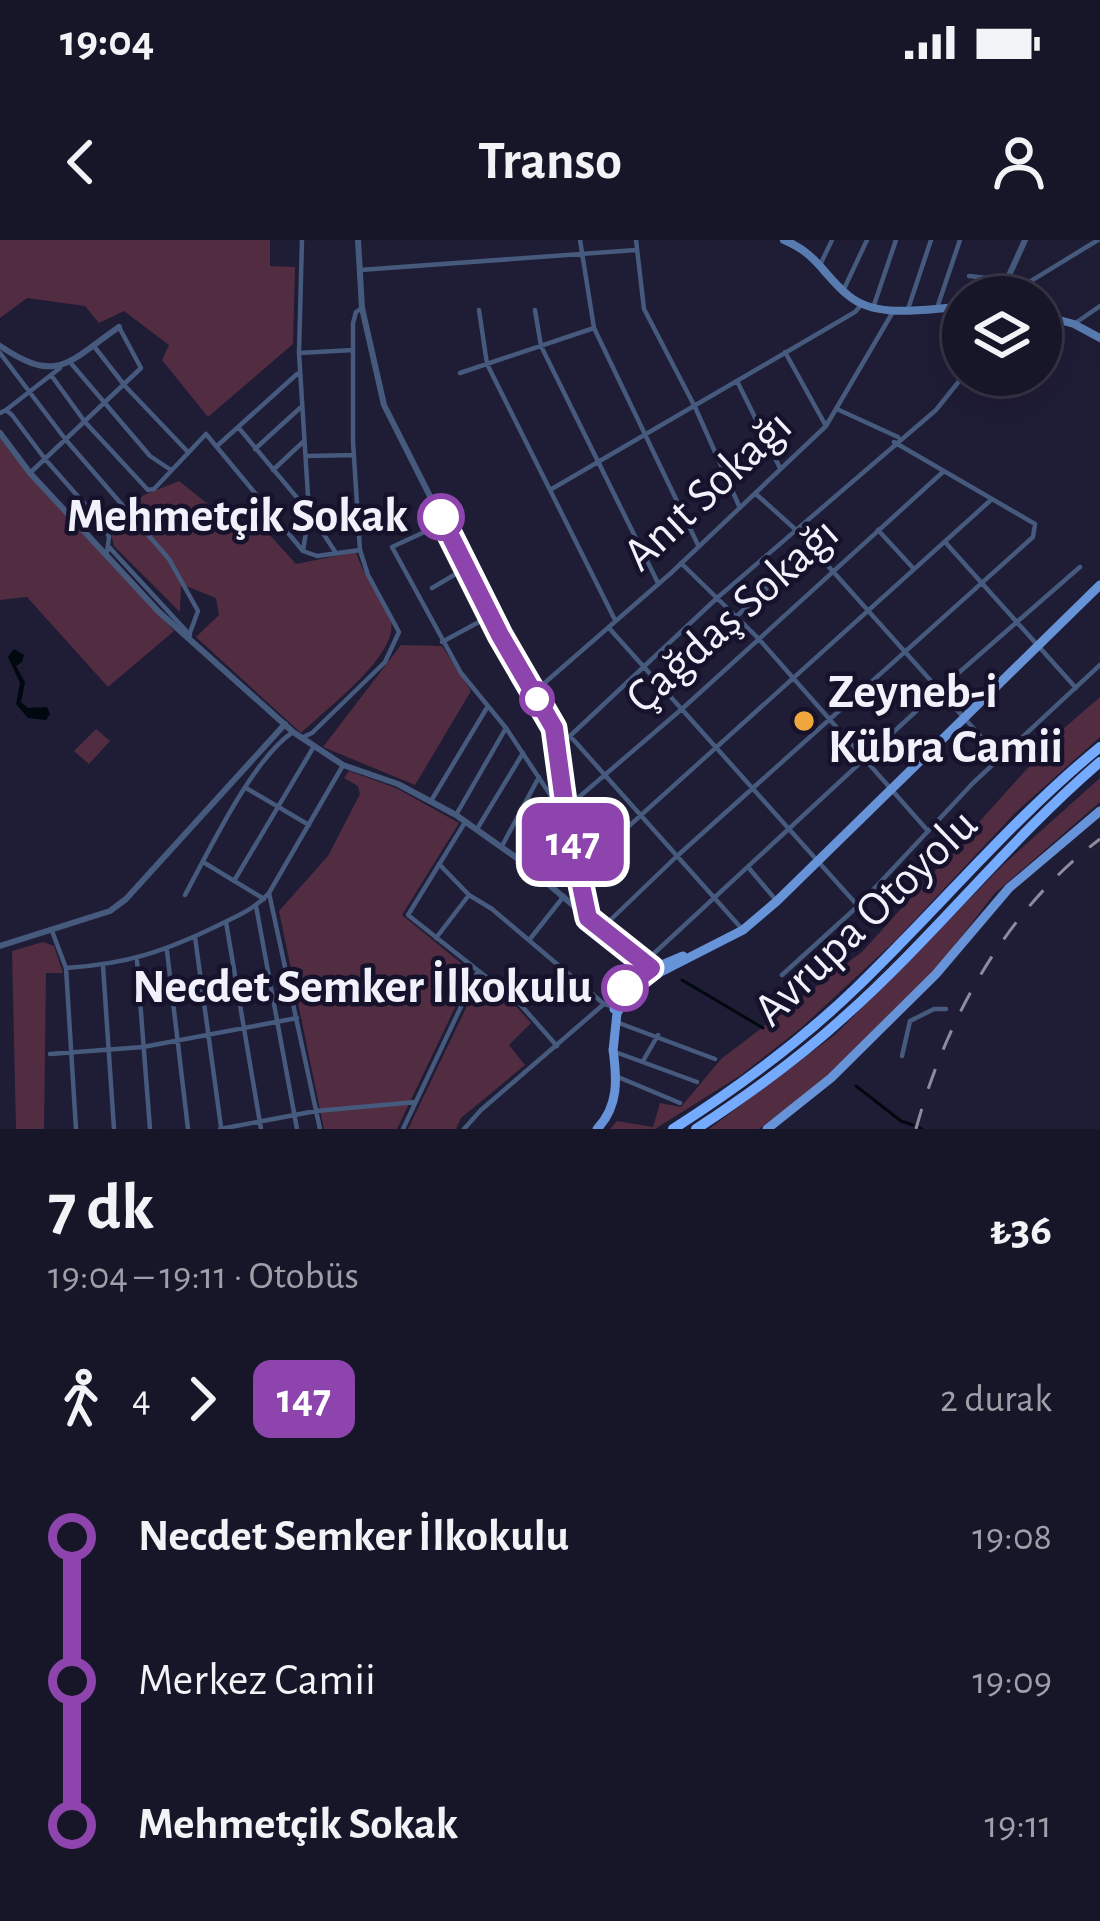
<!DOCTYPE html>
<html lang="tr">
<head>
<meta charset="utf-8">
<style>
  :root { --surface:#171528; --page:#242234; --text:#f1f3f6; --muted:#9e9fa8; --line:#363445 }
  body { margin:0; font-family:"Alegreya Sans",sans-serif; background:var(--page); color:var(--text); height:100vh; display:flex; flex-direction:column; font-size:45px; white-space:nowrap }
  * { box-sizing:border-box; margin:0 }
  p { font-size:39px; color:var(--muted) }
  .icon { flex:none; width:66px; height:66px; fill:none; stroke:currentColor; stroke-width:2; stroke-linecap:round; stroke-linejoin:round }
  .map { position:relative; height:889px; overflow:hidden }
  .drawer { display:flex; flex-direction:column; background:var(--surface); flex:1 }
  .drawer>* { flex:none }
  .badge { padding:0 24px; border-radius:18px; font-size:42px; line-height:78px }
  .buttons { position:absolute; left:942px; top:36px; display:grid; gap:24px }
  .buttons a { display:grid; place-items:center; width:120px; height:120px; border-radius:50%; background:var(--surface); box-shadow:0 12px 48px #0002,0 0 0 3px var(--line); font-size:60px }
  .map>.badge { position:absolute; translate:-50% -50%; box-shadow:0 0 0 6px #fff }
  .legs { display:flex; align-items:center; gap:18px; height:132px; padding:0 48px; font-size:39px }
  .legs p { margin-inline-start:auto }
  .head { display:flex; align-items:center; justify-content:space-between; height:204px; padding:0 48px }
  h1 { font-size:66px; font-weight:700; line-height:90px }
  ul { padding:0 48px; list-style:none }
  li { display:flex; align-items:center; gap:42px; height:144px; font-size:45px }
  li i { display:grid; place-items:center; width:18px; height:100%; margin:0 15px; background:currentColor }
  li i::after { content:''; width:30px; height:30px; margin:-15px; border:9px solid; border-radius:50%; background:var(--surface) }
  li p { margin-inline-start:auto }
  li:first-child i { background:linear-gradient(#0000 50%,currentColor 0) }
  li:last-child i { background:linear-gradient(currentColor 50%,#0000 0) }
  .status { display:flex; justify-content:space-between; align-items:center; height:84px; padding:0 60px; background:var(--surface); direction:ltr }
  .status svg { height:33px; fill:currentColor }
  header { display:flex; justify-content:space-between; align-items:center; height:156px; padding:0 48px; background:var(--surface); font-size:54px; font-weight:700 }
  .map>svg:first-child { display:block }
</style>
</head>
<body>
<div class="status"><b>19:04</b><svg viewBox="0 0 49 12"><path d="M0 12V9h3v3zM5 12V6h3v6zM10 12V3h3v9zM15 12V0h3v12zM26 1h20v11H26zM47 4h2v5h-2z"/></svg></div>
<header><svg class="icon" aria-label="back" viewBox="0 0 24 24"><path d="M15 5l-7 7 7 7"/></svg>Transo<svg class="icon" aria-label="person" viewBox="0 0 24 24"><circle cx="12" cy="8" r="4"/><path d="M4 21q1-7 8-7t8 7"/></svg></header>
<div class="map">
<svg width="1100" height="889" viewBox="0 0 1100 889">
  <rect width="100%" height="100%" fill="#1f1c36"/>
  <path fill="#522d42" d="M0 0H270V26L295 27 293 104 208 177 162 120 169 105 124 71 99 83 85 66 27 58 0 78Z
    M0 198 27 233 174 391 108 447 27 357 0 360Z
    M179 241 230 282 256 280 296 324 356 312C364 338 381 356 390 379 403 412 324 471 301 493L196 397 219 375 216 358 181 344 180 372 114 306 109 286 144 255Z
    M401 405 442 406 471 451 415 545 323 507Z
    M1100 457V497L1016 572 896 700 801 788 741 835 655 889H610L617 881 653 887 660 863 681 867 721 819 863 711 1062 490Z
    M96 489 110 501 89 524 74 511Z
    M349 531 396 548 459 583 402 675 472 732 397 889H324L279 671 328 616 360 554 358 546 344 538Z
    M1100 538V562L994 654 936 730 820 844 759 889H709L836 794 1004 624Z
    M43 702 54 706 63 733H46L44 889H16L12 711Z
    M478 743 507 756 531 783 509 805 525 825 461 878 456 889H408Z"/>
  <path fill="#000810" d="M14 409 24 415 22 422 16 426 25 442 21 462 28 468 47 467 50 474 46 480 28 478 16 464 20 443 8 417Z"/>
  <g fill="none" stroke-linecap="round" stroke-linejoin="round">
    <path stroke="#000810" stroke-width="3" d="M682 740 763 788
      M856 846 901 881 913 885
      M920 888 922 889"/>
    <path stroke="#455a7c" stroke-width="4.5" d="M580 0 594 88 698 305
      M636 0 644 69 695 167 740 268
      M821 23 832 0
      M360 30 636 10
      M969 36 1005 40
      M843 51 867 0
      M1008 55 1098 0
      M873 68 896 0
      M937 68 960 0
      M908 69 931 0
      M479 70 487 124 615 380
      M535 70 541 106 658 343
      M1074 84 1100 66
      M93 105 125 146 188 212
      M785 112 826 186
      M0 113 66 200 169 319 198 371 188 398
      M299 113 302 0
      M69 121 150 216 171 230
      M460 133 594 88
      M51 135 85 182 148 250 154 249 206 194 303 311 317 316 360 310
      M737 141 780 228
      M6 170 60 128
      M839 170 898 197
      M0 173 6 170 12 175 45 219 104 286 109 297 107 312
      M238 187 309 272 336 313
      M217 206 297 134
      M255 209 300 168
      M307 216 354 215
      M273 230 304 201
      M31 232 141 128 119 87
      M550 250 855 72 862 64
      M756 254 795 289 1000 518
      M444 283 392 307 461 433 506 488 557 565 565 569 683 468 944 231
      M878 290 914 329
      M945 302 1076 448
      M109 307 190 395
      M303 311 309 272 299 113 353 110
      M681 323 757 397 928 591
      M432 348 466 328
      M736 377 771 344
      M609 388 858 666
      M442 402 490 376
      M533 453 671 333 826 186 894 70
      M571 497 743 690
      M301 498 312 493 385 422 399 392 368 335 360 310 353 202V83L356 72 362 68
      M556 500 570 496 717 358 936 170 964 135
      M246 548 309 585
      M431 561 488 466
      M456 575 506 488
      M464 584 408 675 519 763 557 806
      M477 589 523 513
      M502 606 539 537
      M522 621 557 565
      M203 622 264 659
      M439 624 469 655 492 669 604 764 615 767
      M748 627 775 659
      M579 631 992 259
      M541 637 566 600 572 598
      M234 641 313 508
      M269 653 320 889
      M185 655C209 611 253 518 293 492
      M256 666 297 889
      M226 682 261 889
      M602 688 676 617 1033 297 1035 284 894 202
      M52 691 66 728 76 889
      M195 697 221 887
      M436 698 469 655
      M530 699 564 656
      M167 711 188 889
      M649 718 939 450 1080 327
      M137 721 150 889
      M103 726 114 889
      M66 728C128 724 166 711 221 684 239 675 256 668 269 653L342 527
      M782 735 858 666 973 543 1100 425
      M910 781 934 769H946
      M619 783 715 819
      M618 813 697 842
      M50 814 143 807 297 778
      M902 816 910 781
      M643 821 658 795
      M618 837 680 863
      M220 889 316 871 416 862
      M403 889 477 733
      M464 889 481 870 604 764"/>
    <path stroke="#455a7c" stroke-width="6" d="M358 0 362 68 384 165 500 395 554 488 565 569 588 674
      M1007 57V40L1025 0
      M0 106C58 145 68 122 119 87
      M0 193 30 233 159 372 293 492 343 525 398 544 456 575 521 621 588 678 658 725
      M623 704 651 727
      M0 706 110 671 126 659 285 484"/>
    <path stroke="#587bb0" stroke-width="8" d="M784 0C818 14 823 35 849 56 878 80 928 68 963 67
      M1041 75 1074 84 1100 98"/>
    <path stroke="#6794d9" stroke-width="9" d="M614 769 636 736 683 716
      M613 811 617 773 631 752 649 738 743 690 777 661 1100 345
      M597 889C619 866 617 839 613 809
      M767 889 831 838 936 734 1009 648 1100 571"/>
    <path stroke="#74abfe" stroke-width="10" d="M673 889C739 847 800 802 856 748 939 668 1011 580 1100 507
      M696 889C748 855 798 819 844 777 934 697 1008 601 1100 522"/>
    <path stroke="#8d8b9d" stroke-width="3" stroke-dasharray="21 21" stroke-linecap="butt" d="M916 889C946 778 1007 669 1100 599"/>
  </g>
  <g fill="none" stroke-linecap="round" stroke-linejoin="round">
    <defs>
      <path id="line-1" d="M441 277 500 395 554 488 565 569 588 678 651 728 625 748"/>
    </defs>
    <use href="#line-1" stroke="#fff" stroke-width="27"/>
    <use href="#line-1" stroke="#8e44ad" stroke-width="18"/>
  </g>
  <g fill="#fff" stroke="#8e44ad" stroke-width="6">
    <circle cx="441" cy="277" r="21"/>
    <circle cx="537" cy="459" r="15"/>
    <circle cx="625" cy="748" r="21"/>
  </g>
  <circle fill="#efa73d" stroke="#16122c" stroke-width="4.5" cx="804" cy="481" r="12"/>
  <g text-anchor="middle" dominant-baseline="central" stroke-width="9" stroke-linejoin="round" paint-order="stroke">
    <g font-size="48" fill="#f1f1fc" stroke="#16122c">
      <text transform="translate(708 251) rotate(-43)">Anıt Sokağı</text>
      <text transform="translate(733 376) rotate(-42)">Çağdaş Sokağı</text>
      <text transform="translate(866 678) rotate(-44)">Avrupa Otoyolu</text>
    </g>
    <g font-size="48" font-weight="bold" fill="#f1f1fc" stroke="#16122c" text-anchor="end">
      <text x="408" y="277">Mehmetçik Sokak</text>
      <text x="592" y="748">Necdet Semker İlkokulu</text>
    </g>
    <g font-size="48" font-weight="bold" fill="#f1f1fc" stroke="#16122c" text-anchor="start">
      <text x="828" y="453">Zeyneb-i<tspan x="828" dy="55">Kübra Camii</tspan></text>
    </g>
  </g>
</svg>
<div class="buttons">
<a><svg class="icon" aria-label="layers" viewBox="0 0 24 24"><path d="M12 4l9 5-9 5-9-5zM3 14l9 5 9-5"/></svg></a>
</div>
<b class="badge" style="left:573px;top:602px;background:#8e44ad;color:#fff">147</b>
</div>
<section class="drawer">
<div class="head"><div><h1>7 dk</h1><p>19:04 – 19:11 · Otobüs</p></div><b>₺36</b></div>
<div class="legs"><svg class="icon" aria-label="walk" viewBox="0 0 24 24"><circle cx="13" cy="4" r="2"/><path d="M13 8l-2 6 4 7M11 14l-3 7M7 12l3-4h3l4 4"/></svg>4<svg class="icon" aria-label="forward" viewBox="0 0 24 24"><path d="M9 5l7 7-7 7"/></svg><b class="badge" style="background:#8e44ad;color:#fff">147</b><p>2 durak</p></div>
<ul>
<li><i style="color:#8e44ad"></i><b>Necdet Semker İlkokulu</b><p>19:08</p></li>
<li><i style="color:#8e44ad"></i><span>Merkez Camii</span><p>19:09</p></li>
<li><i style="color:#8e44ad"></i><b>Mehmetçik Sokak</b><p>19:11</p></li>
</ul>
</section>
</body>
</html>
